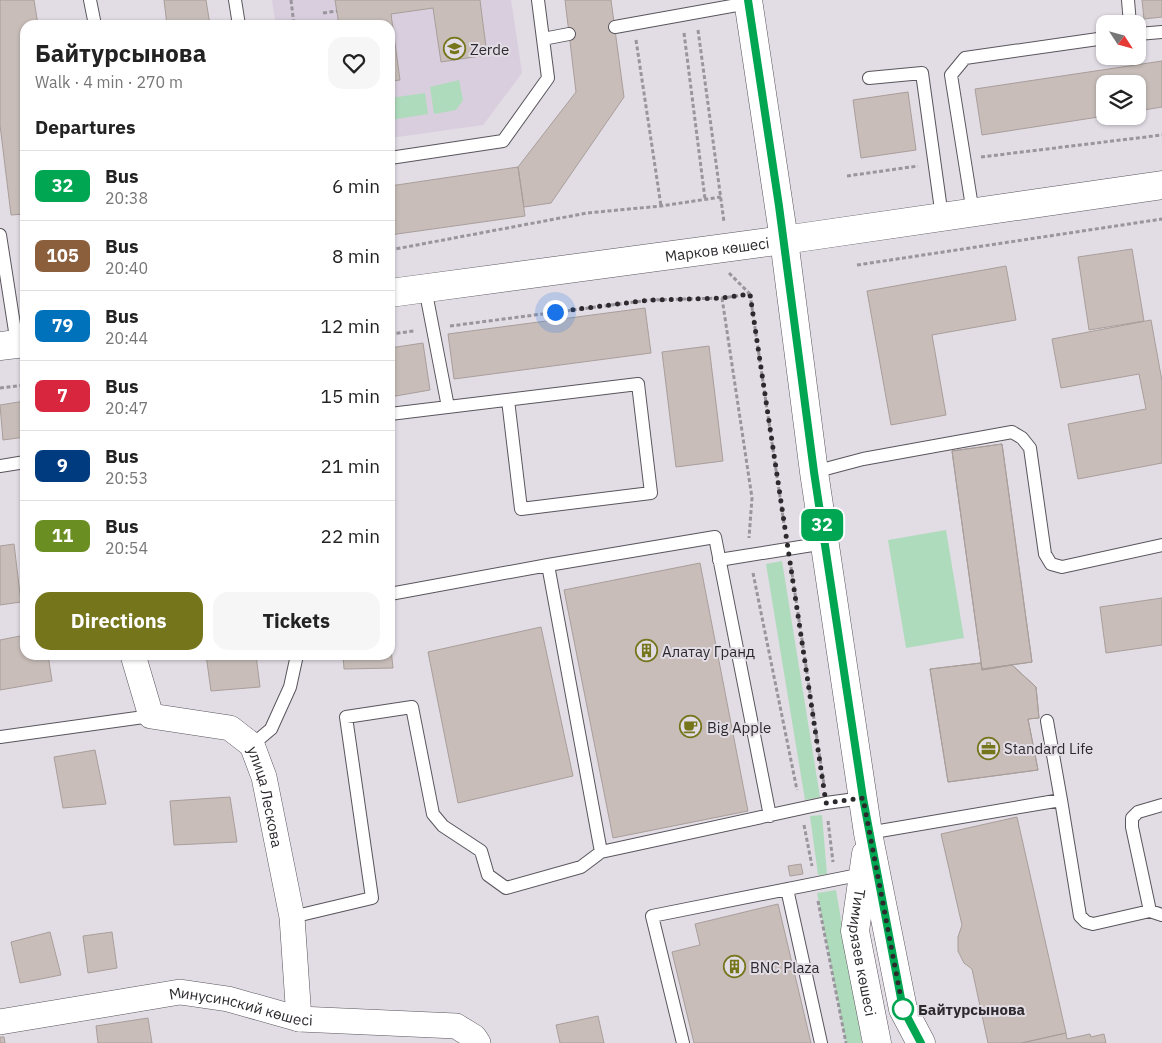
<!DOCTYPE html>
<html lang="en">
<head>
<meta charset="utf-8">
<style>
  :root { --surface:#fff; --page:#f6f6f6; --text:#222; --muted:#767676; --line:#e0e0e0; --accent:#75751b }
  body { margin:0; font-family:"IBM Plex Sans",sans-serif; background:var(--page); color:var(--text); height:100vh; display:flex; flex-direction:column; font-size:19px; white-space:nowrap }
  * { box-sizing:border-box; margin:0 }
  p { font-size:16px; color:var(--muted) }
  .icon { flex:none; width:28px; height:28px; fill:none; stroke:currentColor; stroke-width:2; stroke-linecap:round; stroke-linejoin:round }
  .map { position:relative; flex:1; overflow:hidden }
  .drawer { position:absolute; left:20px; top:20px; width:375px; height:640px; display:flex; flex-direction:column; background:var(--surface); border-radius:15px; box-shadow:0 1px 4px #0004 }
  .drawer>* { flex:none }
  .badge { padding:0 10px; border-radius:8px; font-size:18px; line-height:32px }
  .needle { width:32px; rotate:126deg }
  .controls { position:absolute; left:1096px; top:15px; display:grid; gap:10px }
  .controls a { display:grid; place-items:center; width:50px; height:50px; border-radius:10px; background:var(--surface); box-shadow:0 1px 4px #0004; font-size:25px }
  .you { position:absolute; width:25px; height:25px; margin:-12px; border:4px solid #fff; border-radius:50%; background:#1a73e8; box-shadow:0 0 0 8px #1a73e833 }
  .map>.badge { position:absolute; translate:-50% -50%; box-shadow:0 0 0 2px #fff }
  h2 { padding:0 15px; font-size:19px; line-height:45px }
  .round { display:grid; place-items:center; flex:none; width:52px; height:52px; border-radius:15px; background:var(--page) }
  .summary { display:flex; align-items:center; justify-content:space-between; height:85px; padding:0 15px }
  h1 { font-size:24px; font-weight:700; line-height:38px }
  .cta { display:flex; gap:10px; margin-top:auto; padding:10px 15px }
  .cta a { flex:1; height:58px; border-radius:15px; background:var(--accent); color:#fff; font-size:20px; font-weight:700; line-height:58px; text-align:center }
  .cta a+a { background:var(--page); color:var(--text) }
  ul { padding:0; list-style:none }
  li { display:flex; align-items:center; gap:15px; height:70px; padding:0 15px; border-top:1px solid var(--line) }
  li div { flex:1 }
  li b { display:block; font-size:19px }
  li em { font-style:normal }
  li .badge { min-width:55px; font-weight:700; text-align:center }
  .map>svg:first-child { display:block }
</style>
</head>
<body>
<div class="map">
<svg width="1162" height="1043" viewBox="0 0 1162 1043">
  <rect width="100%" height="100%" fill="#e2dce5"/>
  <path fill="#d8cedd" d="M272 0H511L522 73 483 125 390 138V25H276Z"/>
  <path fill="#afdbbd" d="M459 80 463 100 456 110 434 114 430 87Z
    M425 93 428 114 390 120V98Z
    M946 530 964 638 906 648 888 540Z
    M782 561 820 797 805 800 766 564Z
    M822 815 827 874 818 875 810 816Z
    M836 890 862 1043H846L817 893Z"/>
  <path fill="#c8bdb9" stroke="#a89e9a" d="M0 0H34L38 25H25V214L11 215 0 125Z
    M164 0H206L210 25H167Z
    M335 0H480L487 55 441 62 433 8 391 14 400 80 390 81V25H339Z
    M565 0H611L624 97 551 203 524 207 518 167 576 92Z
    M1142 0H1162V17L1144 19Z
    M1162 61V107L1138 111V84H1105V116L982 135 975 89Z
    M908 92 916 150 861 158 853 100Z
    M518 167 525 216 390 235V186Z
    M1132 249 1144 321 1089 330 1078 257Z
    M1006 266 1016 320 932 335 946 415 891 425 867 291Z
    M645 308 651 353 454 379 448 334Z
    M1151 320 1162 381V463L1078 479 1068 424 1146 409 1139 374 1061 388 1052 339Z
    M423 343 430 390 390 397V348Z
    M709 346 723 461 676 467 662 352Z
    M25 401V437L3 440 0 405Z
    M1002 444 1032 662 982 669 952 451Z
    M1002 444 1032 662 982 669 952 451Z
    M14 544 21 602 0 605V546Z
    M700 563 748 811 613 838 564 590Z
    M1162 598V645L1106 653 1100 607Z
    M541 627 573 776 458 803 428 652Z
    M25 635V655H48L52 681 0 690V640Z
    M390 639 393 668 344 669 343 655H390Z
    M206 655H256L260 687 211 691Z
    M981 663 982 670 1012 665 1036 687 1039 718 1028 719 1038 770 948 782 930 669Z
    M981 663 982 670 1012 665 1036 687 1039 718 1028 719 1038 770 948 782 930 669Z
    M95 750 106 804 63 808 54 757Z
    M230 797 237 842 174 845 170 801Z
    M1017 817 1066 1033 1021 1043H988L972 969 964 963 958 951V937L962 925 941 834Z
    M801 864 803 874 790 876 788 866Z
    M778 904 811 1043H694L672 952 700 945 695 924Z
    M50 932 61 975 20 983 11 942Z
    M112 932 117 968 88 973 83 936Z
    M598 1016 604 1043H560L556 1025Z
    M148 1018 152 1043H98L96 1026Z
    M1066 1033 1067 1039 1090 1034 1091 1037 1104 1034 1106 1043H1022Z
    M0 1037H4L5 1043H0Z"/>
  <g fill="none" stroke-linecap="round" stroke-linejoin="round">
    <defs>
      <path id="lane" d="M90 0 95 25
        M235 0 239 25
        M538 0 543 39 569 34
        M1128 0 1130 24
        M615 27 748 3
        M1138 34 1162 32
        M869 78 922 73 942 217
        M390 158 503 141 548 78 543 39
        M973 213 951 75 965 58 1105 38
        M0 235 17 344
        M425 288 448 407
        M390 414 638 384 651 493 521 509 508 400
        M0 466 25 462
        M814 472 863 459 1012 432 1022 438 1030 448 1045 554 1051 564 1062 567 1162 545
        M719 560 825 543
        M548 565 715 537 770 816
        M390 594 548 565 601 852 826 803 863 798
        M1047 721 1061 800
        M0 737 151 716
        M252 745 271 729 290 687 297 655
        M1162 805 1138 812 1132 818V827L1150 911 1162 915
        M868 833 1061 800 1080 916 1086 922 1093 924 1150 911
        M787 889 821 1043
        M292 917 372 898 346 717 412 707 433 814 443 826 481 851 488 875 506 888 581 867 601 852
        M683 1043 652 916 863 874"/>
      <g id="street">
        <path id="s1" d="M133 655 151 716 230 728 252 745 264 777 292 917 299 1019"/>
        <path id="s2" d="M0 1022 180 992 228 999 299 1019 456 1026 474 1037 478 1043"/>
      </g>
      <g id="secondary">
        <path d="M748 0 784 240 814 472 868 833 903 1009 921 1043"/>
        <path id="s3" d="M390 293 784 240 1162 185"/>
        <path d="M0 346 25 343"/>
        <path id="s4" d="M866 854 855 931 877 1043"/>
      </g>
    </defs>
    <use href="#lane" stroke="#59555c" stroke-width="14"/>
    <use href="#street" stroke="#59555c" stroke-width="26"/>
    <use href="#secondary" stroke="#59555c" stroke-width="29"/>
    <path stroke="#99959c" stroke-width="3" stroke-dasharray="4 2.5" stroke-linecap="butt" d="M291 0 294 25
      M323 13 337 11
      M698 30 724 222
      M684 33 705 199
      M636 40 661 206
      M981 157 1162 135
      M847 176 918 166
      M390 250 587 213 661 206 721 197
      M857 265 1162 219
      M729 273 750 294
      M750 294 785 531
      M722 298 752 498 749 538
      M450 326 650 300 722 298 750 294
      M390 334 414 331
      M0 388 25 385
      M791 567 824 785
      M753 573 797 790
      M828 821 833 862
      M804 825 812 866
      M818 901 846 1043"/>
    <use href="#lane" stroke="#fff" stroke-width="12"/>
    <use href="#street" stroke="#fff" stroke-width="25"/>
    <use href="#secondary" stroke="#fff" stroke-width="28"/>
  </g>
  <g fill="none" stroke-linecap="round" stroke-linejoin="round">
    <defs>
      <path id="line" d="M748 0 779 206 814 472 863 798 903 1009 921 1043"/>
    </defs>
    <use href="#line" stroke="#fff" stroke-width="11"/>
    <use href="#line" stroke="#00a651" stroke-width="8"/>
    <path stroke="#2d2a2e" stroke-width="5" stroke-dasharray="0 9" d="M555 312 650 300 722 298 750 294 826 803 863 798 903 1009"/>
  </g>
  <defs>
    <symbol id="school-ring" viewBox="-11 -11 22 22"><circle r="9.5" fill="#e2dce5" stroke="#75751b" stroke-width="1.5"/><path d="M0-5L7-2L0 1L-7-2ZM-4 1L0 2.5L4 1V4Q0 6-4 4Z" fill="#75751b"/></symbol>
    <symbol id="building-ring" viewBox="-11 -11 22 22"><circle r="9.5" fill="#e2dce5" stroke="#75751b" stroke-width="1.5"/><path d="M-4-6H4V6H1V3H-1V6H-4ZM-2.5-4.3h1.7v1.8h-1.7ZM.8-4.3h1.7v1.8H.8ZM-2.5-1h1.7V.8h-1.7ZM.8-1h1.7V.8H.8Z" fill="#75751b"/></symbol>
    <symbol id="cafe-ring" viewBox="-11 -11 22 22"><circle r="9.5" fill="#e2dce5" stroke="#75751b" stroke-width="1.5"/><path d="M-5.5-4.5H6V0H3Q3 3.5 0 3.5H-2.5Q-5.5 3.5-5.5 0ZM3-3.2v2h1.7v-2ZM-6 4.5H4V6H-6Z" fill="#75751b"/></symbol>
    <symbol id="office-ring" viewBox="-11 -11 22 22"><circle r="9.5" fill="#e2dce5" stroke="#75751b" stroke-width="1.5"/><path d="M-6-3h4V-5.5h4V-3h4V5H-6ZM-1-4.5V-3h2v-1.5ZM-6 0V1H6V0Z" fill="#75751b"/></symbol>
  </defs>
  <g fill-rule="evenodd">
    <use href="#school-ring" x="442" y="36" width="25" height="25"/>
    <use href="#building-ring" x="634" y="638" width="25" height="25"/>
    <use href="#cafe-ring" x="678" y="714" width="25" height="25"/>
    <use href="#office-ring" x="976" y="736" width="25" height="25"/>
    <use href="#building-ring" x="722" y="954" width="25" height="25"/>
  </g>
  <circle fill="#fff" stroke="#00a651" stroke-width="2.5" cx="903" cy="1009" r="10"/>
  <g text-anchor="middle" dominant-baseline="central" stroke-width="4" stroke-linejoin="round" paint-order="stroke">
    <g font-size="15" fill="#2d2a2e" stroke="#e2dce5" text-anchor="start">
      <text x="470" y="49">Zerde</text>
      <text x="662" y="651">Алатау Гранд</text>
      <text x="707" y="727">Big Apple</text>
      <text x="1004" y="748">Standard Life</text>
      <text x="750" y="967">BNC Plaza</text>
    </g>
    <g font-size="15" fill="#2d2a2e" stroke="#e2dce5">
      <text stroke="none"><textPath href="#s3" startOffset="330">Марков көшесі</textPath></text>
      <text stroke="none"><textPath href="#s1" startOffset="225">улица Лескова</textPath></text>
      <text stroke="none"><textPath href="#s4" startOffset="100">Тимирязев көшесі</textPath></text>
      <text stroke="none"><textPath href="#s2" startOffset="245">Минусинский көшесі</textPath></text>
    </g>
    <g font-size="15" font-weight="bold" fill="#2d2a2e" stroke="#e2dce5" text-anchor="start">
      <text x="918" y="1009">Байтурсынова</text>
    </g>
  </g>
</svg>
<div class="controls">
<a><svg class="needle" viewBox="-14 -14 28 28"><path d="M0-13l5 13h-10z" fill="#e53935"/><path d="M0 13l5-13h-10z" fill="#767676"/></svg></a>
<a><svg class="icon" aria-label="layers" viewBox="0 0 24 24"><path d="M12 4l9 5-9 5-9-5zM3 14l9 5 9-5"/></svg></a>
</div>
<div class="you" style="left:555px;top:312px"></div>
<b class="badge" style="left:822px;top:525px;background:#00a651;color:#fff">32</b>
<section class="drawer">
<div class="summary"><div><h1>Байтурсынова</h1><p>Walk · 4 min · 270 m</p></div><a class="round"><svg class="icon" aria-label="heart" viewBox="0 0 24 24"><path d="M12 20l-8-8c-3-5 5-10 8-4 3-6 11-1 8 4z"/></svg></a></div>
<h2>Departures</h2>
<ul>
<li><span class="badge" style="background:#00a651;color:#fff">32</span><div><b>Bus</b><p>20:38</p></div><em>6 min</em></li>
<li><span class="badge" style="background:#8b5e3c;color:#fff">105</span><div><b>Bus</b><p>20:40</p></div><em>8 min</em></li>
<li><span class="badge" style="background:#0072bc;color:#fff">79</span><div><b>Bus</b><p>20:44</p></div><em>12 min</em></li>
<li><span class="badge" style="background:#d7263d;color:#fff">7</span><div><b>Bus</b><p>20:47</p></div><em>15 min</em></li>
<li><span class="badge" style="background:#003b80;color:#fff">9</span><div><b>Bus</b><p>20:53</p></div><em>21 min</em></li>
<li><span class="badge" style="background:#6b8e23;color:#fff">11</span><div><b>Bus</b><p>20:54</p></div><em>22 min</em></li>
</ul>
<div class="cta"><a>Directions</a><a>Tickets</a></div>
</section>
</div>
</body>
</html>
